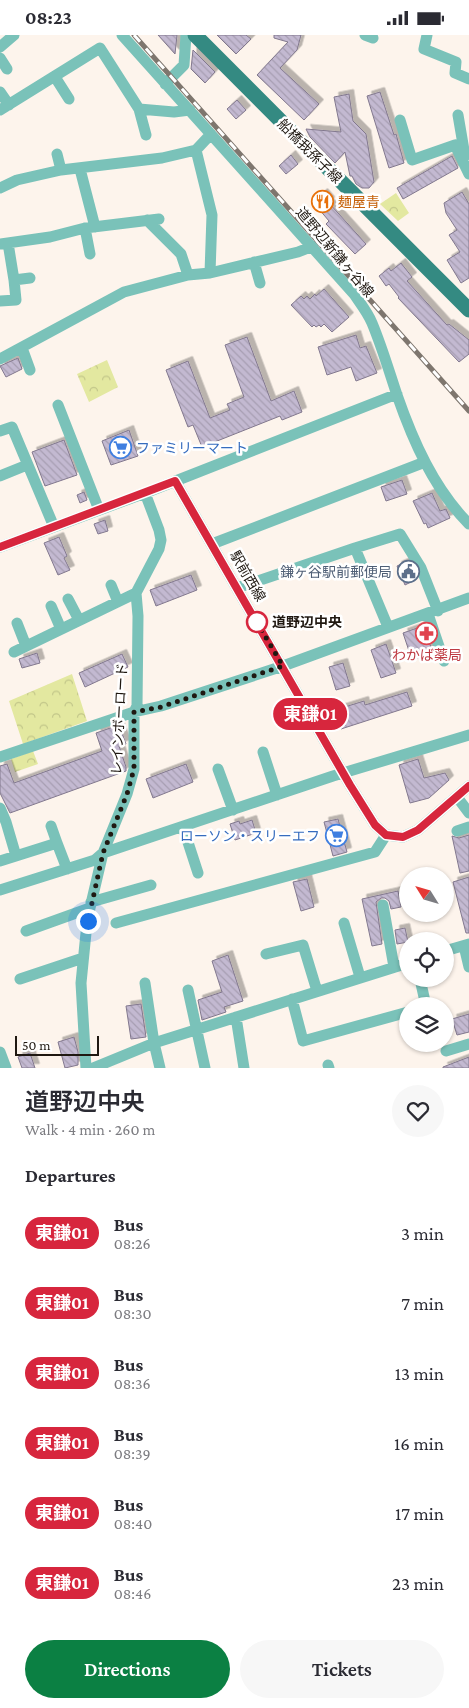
<!DOCTYPE html>
<html lang="en">
<head>
<meta charset="utf-8">
<style>
  :root { --surface:#fff; --page:#f7f7f7; --text:#2b2b33; --muted:#7c7c81; --accent:#0b8043 }
  body { margin:0; font-family:"Crimson Pro","Noto Sans JP",serif; background:var(--page); color:var(--text); height:100vh; display:flex; flex-direction:column; font-size:19px; white-space:nowrap }
  * { box-sizing:border-box; margin:0 }
  p { font-size:16px; color:var(--muted) }
  .icon { flex:none; width:28px; height:28px; fill:none; stroke:currentColor; stroke-width:2; stroke-linecap:round; stroke-linejoin:round }
  .map { position:relative; height:1033px; overflow:hidden }
  .details { display:flex; flex-direction:column; background:var(--surface); flex:1 }
  .details>* { flex:none }
  .badge { padding:0 10px; border-radius:16px; font-size:18px; line-height:32px }
  .needle { width:32px; rotate:307deg }
  .fabs { position:absolute; left:399px; top:832px; display:grid; gap:10px }
  .fabs a { display:grid; place-items:center; width:55px; height:55px; border-radius:50%; background:var(--surface); box-shadow:0 1px 4px #0004; font-size:25px }
  .scale { position:absolute; left:15px; bottom:12px; width:84px; box-sizing:border-box; padding-left:5px; border:2px solid #1f1811; border-top:0; font-size:14px; line-height:18px; white-space:nowrap; color:#1f1811; -webkit-text-stroke:4px #fff; paint-order:stroke }
  .you { position:absolute; width:25px; height:25px; margin:-12px; border:4px solid #fff; border-radius:50%; background:#1a73e8; box-shadow:0 0 0 8px #1a73e833 }
  .map>.badge { position:absolute; translate:-50% -50%; box-shadow:0 0 0 2px #fff }
  h2 { padding:0 25px; font-size:19px; line-height:45px }
  .round { display:grid; place-items:center; flex:none; width:52px; height:52px; border-radius:26px; background:var(--page) }
  .summary { display:flex; align-items:center; justify-content:space-between; height:85px; padding:0 25px }
  h1 { font-size:24px; font-weight:600; line-height:38px }
  .button { display:flex; gap:10px; margin-top:auto; padding:10px 25px }
  .button a { flex:1; height:58px; border-radius:30px; background:var(--accent); color:#fff; font-size:20px; font-weight:600; line-height:58px; text-align:center }
  .button a+a { background:var(--page); color:var(--text) }
  ul { padding:0; list-style:none }
  li { display:flex; align-items:center; gap:15px; height:70px; padding:0 25px }
  li div { flex:1 }
  li b { display:block; font-size:19px }
  li em { font-style:normal }
  li .badge { min-width:55px; font-weight:700; text-align:center }
  .status { display:flex; justify-content:space-between; align-items:center; height:35px; padding:0 25px; background:var(--surface); direction:ltr }
  .status svg { height:14px; fill:currentColor }
  .map>svg:first-child { display:block }
</style>
</head>
<body>
<div class="status"><b>08:23</b><svg viewBox="0 0 49 12"><path d="M0 12V9h3v3zM5 12V6h3v6zM10 12V3h3v9zM15 12V0h3v12zM26 1h20v11H26zM47 4h2v5h-2z"/></svg></div>
<div class="map">
<svg width="469" height="1033" viewBox="0 0 469 1033">
  <defs>
    <pattern id="park-crowns" width="20" height="18" patternUnits="userSpaceOnUse" patternTransform="scale(1.25)"><rect width="20" height="18" fill="#e3e8a0"/><path d="M2 6a3 3 0 1 1 6 0M12 15a3 3 0 1 1 6 0" fill="none" stroke="#c2c689"/></pattern>
    <pattern id="building-back-hatch" width="6" height="6" patternUnits="userSpaceOnUse" patternTransform="scale(1.25)"><rect width="6" height="6" fill="#c3b9d1"/><path d="M-1 5l2 2M0 0l6 6M5-1l2 2" fill="none" stroke="#a79eb2"/></pattern>
    <filter id="shadow"><feDropShadow dx="4.5" dy="-4.5" stdDeviation="0" flood-color="#0004"/></filter>
  </defs>
  <rect width="100%" height="100%" fill="#fdf4ec"/>
  <path fill="url(#park-crowns)" d="M396 158 409 178 398 186 380 169Z
    M107 325 118 352 89 367 77 339Z
    M72 639 87 686 23 709 9 666Z
    M33 716 38 729 15 737 11 724Z"/>
  <path fill="url(#building-back-hatch)" stroke="#82788e" filter="url(#shadow)" d="M158 0H177L175 19Z
    M217 0H246L251 4 236 19Z
    M274 0H301L297 15 280 33 319 69 304 85 257 40 288 7 274 3Z
    M193 15 215 37 205 48 191 34Z
    M380 57 394 100 396 99 404 128 389 133 367 61Z
    M349 59 353 86 366 99 374 147 369 153H362L356 149 352 141H350L345 117 335 128 310 102 306 94 341 97 334 62Z
    M237 65 246 75 236 84 227 74Z
    M291 120 298 129 286 139 279 131Z
    M452 121 458 133 403 164 397 153Z
    M462 157 469 169V243L461 248 447 225 460 217 449 200 457 195 446 178 444 168Z
    M323 158 330 166 329 168 366 209 355 219 326 189 329 186 313 167Z
    M401 228 412 242 407 246 447 290 449 289 469 305V319L459 327 398 263 399 262 389 249 386 251 379 241 389 233 391 236Z
    M324 254 349 282 332 297 324 289 321 292 319 290 316 292 314 290 312 292 291 270 301 261 304 264 307 261 310 264 315 259 316 261Z
    M356 300 360 313 366 311 377 338 356 346 351 332 327 340 318 312Z
    M247 302 271 366 294 356 302 377 282 385 280 381 202 412 193 390 188 392 166 335 188 326 210 383 230 375 227 369 244 362 225 310Z
    M18 323 22 334 6 342 0 331Z
    M129 395 138 421 111 430 102 406Z
    M64 405 77 440 45 451 32 417Z
    M402 445 407 459 386 466 381 452Z
    M84 457 87 465 80 468 77 460Z
    M432 458 440 476 446 474 450 483 428 493 426 488 424 489 413 466Z
    M105 485 108 496 98 499 94 489Z
    M59 502 67 521 64 523 70 535 58 540 44 508Z
    M408 526 415 539 411 541 413 546 405 550 397 531Z
    M191 540 197 555 156 571 150 555Z
    M423 589 433 618 412 625 403 598 420 592 419 590Z
    M386 609 396 638 381 643 371 615Z
    M37 618 40 628 22 633 19 624Z
    M122 619 128 632 85 652 79 638Z
    M343 628 350 651 336 655 329 632Z
    M407 657 412 671 341 694 335 675 364 666 365 670Z
    M119 690 126 709 119 711 126 732V736L10 778 0 758V731L7 729 14 748 102 716 96 698Z
    M418 724 424 743 445 738 449 745 429 763 410 768 399 730Z
    M186 729 193 747 153 763 146 744Z
    M338 784 347 817 333 821 324 787Z
    M252 785 256 798 235 805 230 789 239 786 240 789Z
    M469 800V836L460 838 452 801 459 803Z
    M469 842V898H466L453 847Z
    M307 844 314 872 301 876 293 847Z
    M398 856 401 872 391 874 389 866 385 863H381L376 867 382 909 372 911 362 864Z
    M405 893 408 907 397 909 395 895Z
    M228 920 243 966 224 972 226 977 202 985 198 965 222 957 212 926Z
    M141 969 146 1002 131 1004 126 971Z
    M469 979V997L457 1000 452 984Z
    M74 1002 78 1017V1030L65 1033 58 1007Z
    M30 1018 35 1033H22L18 1022Z
    M469 1022V1033H443V1032Z"/>
  <g fill="none" stroke-linecap="round" stroke-linejoin="round">
    <path stroke="#7ac2b9" stroke-width="11" d="M122 0 354 259C360 268 368 278 372 288 382 312 389 336 397 360 413 406 434 454 469 489
      M365 0 373 3
      M427 0 424 14 456 27 455 38 469 44
      M0 12 14 0
      M0 23 7 34
      M55 42 69 64
      M165 49 184 30 186 0
      M0 57 9 70
      M139 74 146 100
      M0 75 100 13 139 74 174 77 190 75
      M458 80 465 121
      M400 85 412 125 455 110 469 139
      M196 115 212 180 210 238
      M57 119 61 135
      M80 134 95 192
      M0 153 17 145 61 135 162 123 196 115 211 99
      M147 185 181 219 188 240
      M85 193 90 219
      M8 208 14 245 30 243
      M0 209 50 202 85 193 159 184
      M254 227 260 248
      M0 266 16 265 14 245
      M22 313 30 335
      M0 324 124 257 188 240 210 238 298 217 313 211
      M58 370 99 475
      M0 396 12 392 54 492
      M0 441 27 430
      M175 446 350 750 375 790 386 800 403 802 418 795 469 751
      M212 509 425 427
      M0 512 145 458 397 359
      M111 550 118 567
      M237 553 355 513
      M68 564 79 585
      M51 571 61 594
      M428 579 444 626
      M17 588 26 611
      M388 592 355 513 400 499 421 533 438 576
      M14 617 136 558
      M263 717 277 760
      M0 722 134 677 161 671 283 631 469 563
      M218 734 233 775
      M457 762 469 778
      M0 773 6 787 16 821
      M51 791 57 808
      M183 792 198 838
      M457 796 469 792
      M0 826 57 808 67 834
      M0 855 95 825 103 818 333 741 469 700
      M91 867 151 850
      M383 870 394 932
      M116 888 375 817 386 800
      M344 888 360 942
      M26 896 90 873
      M464 911 469 932
      M445 916 469 909
      M266 919 303 910 317 956
      M20 944 83 923
      M420 944 426 971
      M145 948 154 1008 160 1033
      M188 955 205 1033
      M292 964 303 1006 408 977
      M236 982 244 1033
      M446 1016 469 1009
      M0 1017 6 1033
      M328 1030 329 1033
      M86 1033 81 948 86 898 90 873 103 818 127 759 134 734V677L137 671 138 581 136 558 159 514 161 505 159 495 145 458
      M93 1033 154 1008 408 928"/>
    <path stroke="#348a82" stroke-width="15" d="M195 0 469 275"/>
    <defs>
      <path id="rail" d="M134 0 469 376"/>
    </defs>
    <use href="#rail" stroke="#7e766e" stroke-width="5"/>
    <use href="#rail" stroke="#fff" stroke-width="3" stroke-dasharray="9" stroke-linecap="butt"/>
  </g>
  <g fill="none" stroke-linecap="round" stroke-linejoin="round">
    <defs>
      <path id="line" d="M0 512 175 446 350 750 375 790 386 800 403 802 418 795 469 751"/>
    </defs>
    <use href="#line" stroke="#fff" stroke-width="11"/>
    <use href="#line" stroke="#d7263d" stroke-width="8"/>
    <path stroke="#1f1811" stroke-width="5" stroke-dasharray="0 9" d="M88 886 103 818 127 759 134 734V677L161 672 283 631 253 581 257 587"/>
  </g>
  <defs>
    <symbol id="restaurant-ring" viewBox="-11 -11 22 22"><circle r="9.5" fill="#fff" stroke="#e8710a" stroke-width="1.5"/><path d="M-5-6h1v4h1v-4h1v4h1v-4h1v5L-1.5 .5V6h-2V.5L-5-1ZM5-6V6H3V1.5H1.5Q1.5-4 5-6Z" fill="#e8710a"/></symbol>
    <symbol id="supermarket-ring" viewBox="-11 -11 22 22"><circle r="9.5" fill="#fff" stroke="#3f7fe0" stroke-width="1.5"/><path d="M-6-5.5h2.5l.6 2H6L4.5 2H-2.5L-4.4-4H-6ZM-1.5 3.2a1.3 1.3 0 1 0 .1 0ZM3 3.2a1.3 1.3 0 1 0 .1 0Z" fill="#3f7fe0"/></symbol>
    <symbol id="civic-ring" viewBox="-11 -11 22 22"><circle r="9.5" fill="#fff" stroke="#5c6f8a" stroke-width="1.5"/><path d="M-.6-6.5H3V-4.5H.6V-3L4-1V1h2V6H-6V1h2V-1L-.6-3ZM-1.2 2.5V6h2.4V2.5Z" fill="#5c6f8a"/></symbol>
    <symbol id="pharmacy-ring" viewBox="-11 -11 22 22"><circle r="9.5" fill="#fff" stroke="#e0444e" stroke-width="1.5"/><path d="M-2-6h4v4h4v4h-4v4h-4v-4h-4v-4h4Z" fill="#e0444e"/></symbol>
  </defs>
  <g fill-rule="evenodd">
    <use href="#restaurant-ring" x="310" y="154" width="25" height="25"/>
    <use href="#supermarket-ring" x="108" y="400" width="25" height="25"/>
    <use href="#civic-ring" x="396" y="524" width="25" height="25"/>
    <use href="#pharmacy-ring" x="414" y="586" width="25" height="25"/>
    <use href="#supermarket-ring" x="324" y="788" width="25" height="25"/>
  </g>
  <circle fill="#fff" stroke="#d7263d" stroke-width="2.5" cx="257" cy="587" r="10"/>
  <g text-anchor="middle" dominant-baseline="central" stroke-width="5" stroke-linejoin="round" paint-order="stroke">
    <g font-size="14" fill="#1f1811" stroke="#fff">
      <text transform="translate(310 116) rotate(45)">船橋我孫子線</text>
      <text transform="translate(335 217) rotate(50)">道野辺新鎌ヶ谷線</text>
      <text transform="translate(248 541) rotate(60)">駅前西線</text>
      <text transform="translate(119 684) rotate(-87)">レインボーロード</text>
    </g>
    <g font-size="14" fill="#c56008" stroke="#fff" text-anchor="start">
      <text x="338" y="167">麺屋青</text>
    </g>
    <g font-size="14" fill="#366cbe" stroke="#fff" text-anchor="start">
      <text x="136" y="413">ファミリーマート</text>
      <text x="320" y="801" text-anchor="end">ローソン・スリーエフ</text>
    </g>
    <g font-size="14" fill="#4e5e75" stroke="#fff" text-anchor="end">
      <text x="392" y="537">鎌ヶ谷駅前郵便局</text>
    </g>
    <g font-size="14" font-weight="bold" fill="#1f1811" stroke="#fff" text-anchor="start">
      <text x="272" y="587">道野辺中央</text>
    </g>
    <g font-size="14" fill="#be3a42" stroke="#fff">
      <text x="427" y="620">わかば薬局</text>
    </g>
  </g>
</svg>
<div class="fabs">
<a><svg class="needle" viewBox="-14 -14 28 28"><path d="M0-13l5 13h-10z" fill="#e53935"/><path d="M0 13l5-13h-10z" fill="#7c7c81"/></svg></a>
<a><svg class="icon" aria-label="locate" viewBox="0 0 24 24"><circle cx="12" cy="12" r="6"/><path d="M12 2v4M12 18v4M2 12h4M18 12h4"/></svg></a>
<a><svg class="icon" aria-label="layers" viewBox="0 0 24 24"><path d="M12 4l9 5-9 5-9-5zM3 14l9 5 9-5"/></svg></a>
</div>
<div class="scale">50 m</div>
<div class="you" style="left:88px;top:886px"></div>
<b class="badge" style="left:310px;top:679px;background:#d7263d;color:#fff">東鎌01</b>
</div>
<section class="details">
<div class="summary"><div><h1>道野辺中央</h1><p>Walk · 4 min · 260 m</p></div><a class="round"><svg class="icon" aria-label="heart" viewBox="0 0 24 24"><path d="M12 20l-8-8c-3-5 5-10 8-4 3-6 11-1 8 4z"/></svg></a></div>
<h2>Departures</h2>
<ul>
<li><span class="badge" style="background:#d7263d;color:#fff">東鎌01</span><div><b>Bus</b><p>08:26</p></div><em>3 min</em></li>
<li><span class="badge" style="background:#d7263d;color:#fff">東鎌01</span><div><b>Bus</b><p>08:30</p></div><em>7 min</em></li>
<li><span class="badge" style="background:#d7263d;color:#fff">東鎌01</span><div><b>Bus</b><p>08:36</p></div><em>13 min</em></li>
<li><span class="badge" style="background:#d7263d;color:#fff">東鎌01</span><div><b>Bus</b><p>08:39</p></div><em>16 min</em></li>
<li><span class="badge" style="background:#d7263d;color:#fff">東鎌01</span><div><b>Bus</b><p>08:40</p></div><em>17 min</em></li>
<li><span class="badge" style="background:#d7263d;color:#fff">東鎌01</span><div><b>Bus</b><p>08:46</p></div><em>23 min</em></li>
</ul>
<div class="button"><a>Directions</a><a>Tickets</a></div>
</section>
</body>
</html>
